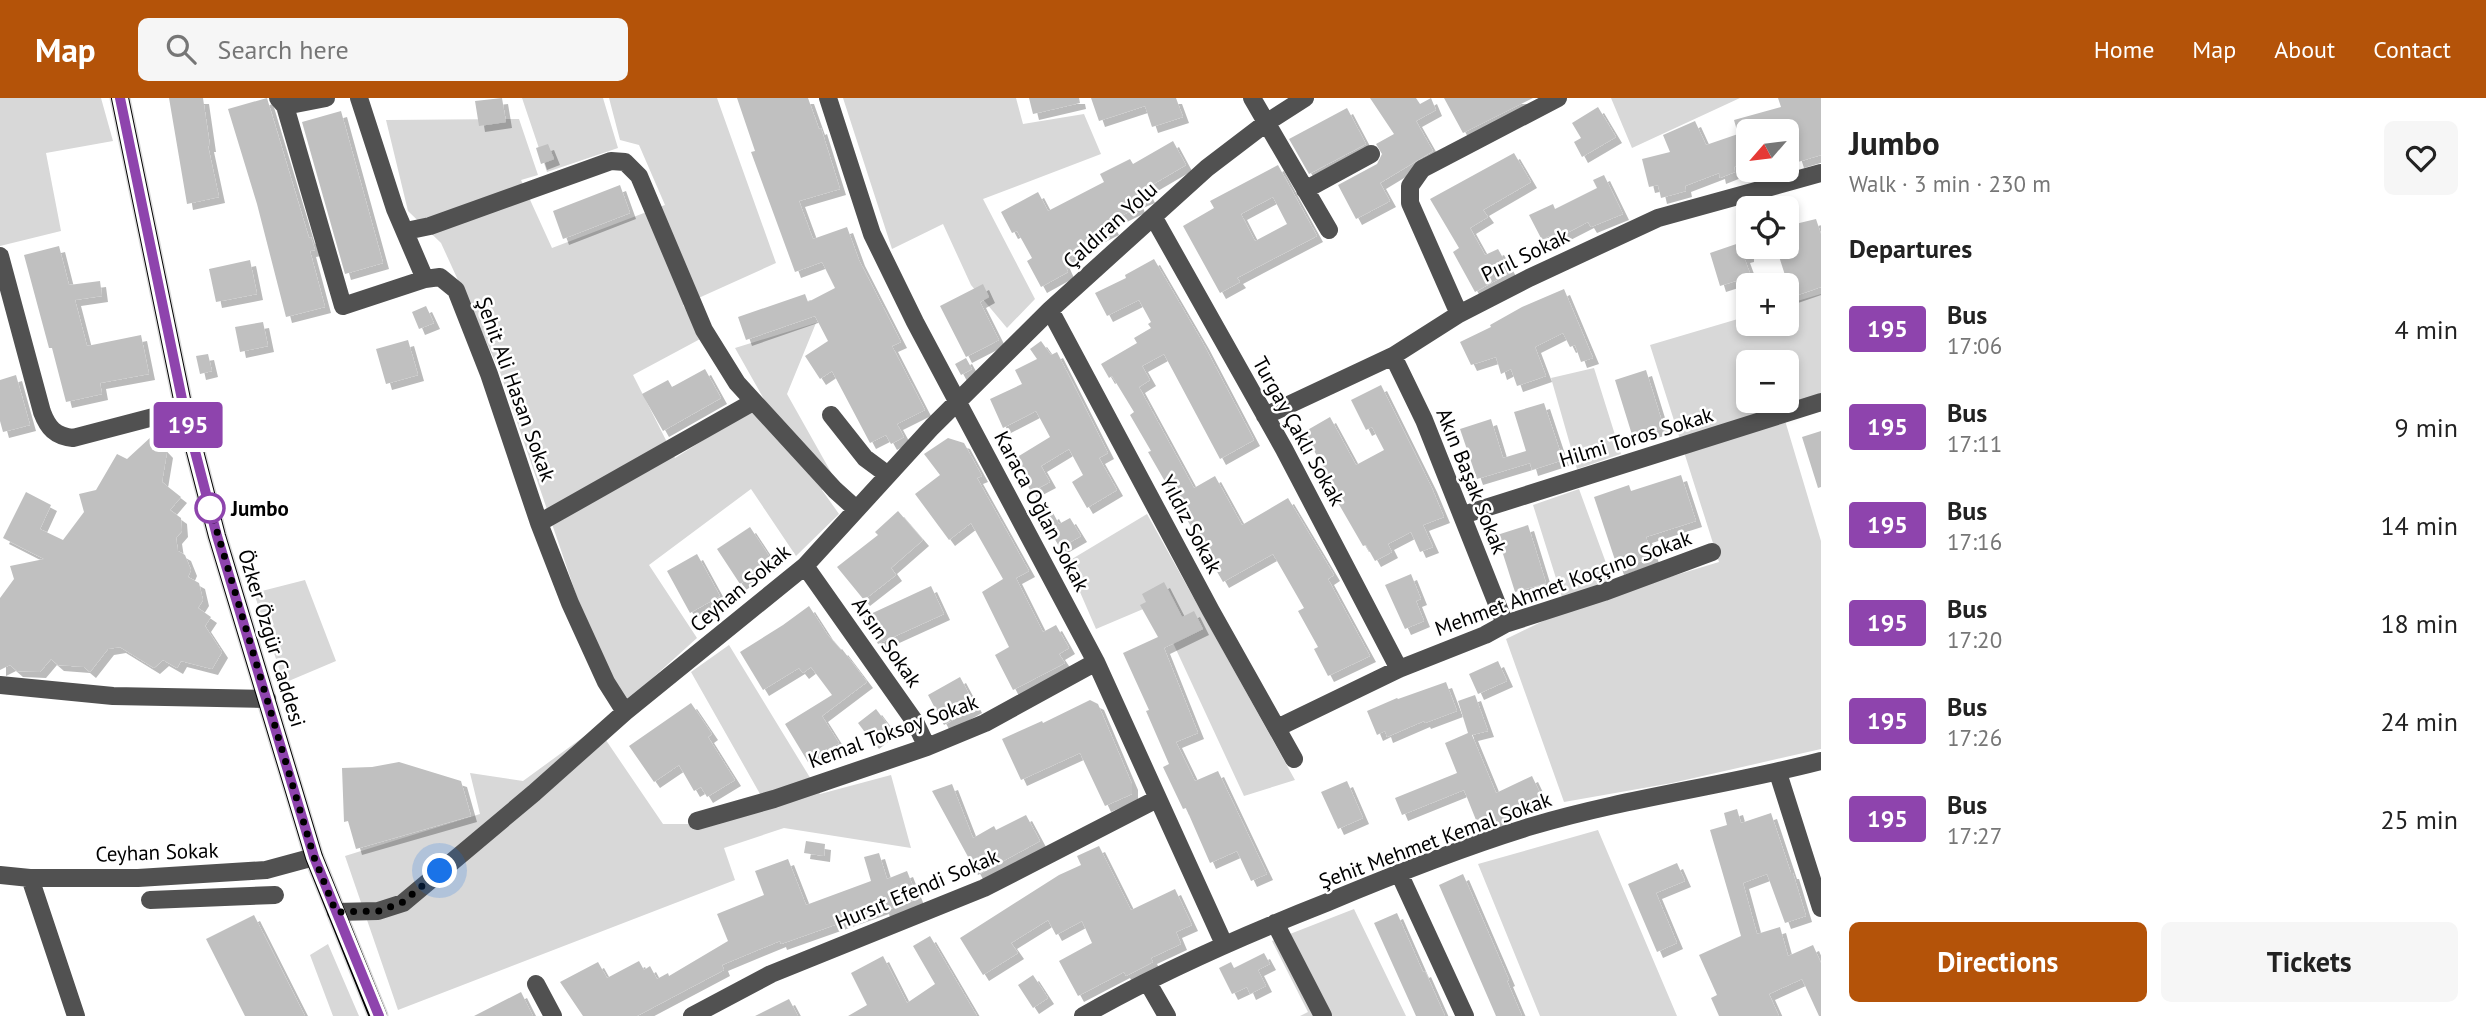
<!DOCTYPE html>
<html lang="en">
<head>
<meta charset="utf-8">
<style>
  :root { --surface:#fff; --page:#f6f6f6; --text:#222; --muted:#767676; --accent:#b45309 }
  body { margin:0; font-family:"PT Sans",sans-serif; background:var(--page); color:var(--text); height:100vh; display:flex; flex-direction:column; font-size:26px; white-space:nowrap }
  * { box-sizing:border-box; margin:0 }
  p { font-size:23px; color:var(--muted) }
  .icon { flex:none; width:38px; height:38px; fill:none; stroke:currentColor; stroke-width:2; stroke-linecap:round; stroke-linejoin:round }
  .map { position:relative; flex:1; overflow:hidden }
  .panel { display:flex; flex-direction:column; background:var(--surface); width:665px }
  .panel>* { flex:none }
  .badge { padding:0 14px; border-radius:5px; font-size:24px; line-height:46px }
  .needle { width:46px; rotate:242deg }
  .tools { position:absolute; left:1736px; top:21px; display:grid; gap:14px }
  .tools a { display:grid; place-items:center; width:63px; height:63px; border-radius:10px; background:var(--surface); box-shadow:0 4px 10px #0003; font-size:35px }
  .you { position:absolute; width:35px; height:35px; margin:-18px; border:5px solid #fff; border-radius:50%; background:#1a73e8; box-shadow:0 0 0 10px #1a73e833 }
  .map>.badge { position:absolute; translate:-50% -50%; box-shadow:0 0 0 4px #fff }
  h2 { padding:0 28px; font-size:26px; line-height:63px }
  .round { display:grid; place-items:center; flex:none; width:74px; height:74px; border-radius:10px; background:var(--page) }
  .headline { display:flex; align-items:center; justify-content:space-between; height:119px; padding:0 28px }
  h1 { font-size:33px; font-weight:800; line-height:52px }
  .cta { display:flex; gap:14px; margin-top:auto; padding:14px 28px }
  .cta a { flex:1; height:80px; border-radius:10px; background:var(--accent); color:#fff; font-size:28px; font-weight:800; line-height:80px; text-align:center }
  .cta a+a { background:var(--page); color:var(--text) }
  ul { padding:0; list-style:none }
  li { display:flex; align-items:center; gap:21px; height:98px; padding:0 28px }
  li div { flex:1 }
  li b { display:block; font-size:26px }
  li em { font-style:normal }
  li .badge { min-width:77px; font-weight:700; text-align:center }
  header { display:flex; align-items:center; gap:42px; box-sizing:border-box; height:98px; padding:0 35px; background:var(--accent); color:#fff }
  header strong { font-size:33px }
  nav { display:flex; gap:38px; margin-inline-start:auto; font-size:24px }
  .search { width:490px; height:63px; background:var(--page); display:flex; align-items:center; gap:18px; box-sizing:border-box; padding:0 24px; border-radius:10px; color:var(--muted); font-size:26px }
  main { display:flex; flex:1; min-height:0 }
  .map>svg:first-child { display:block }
</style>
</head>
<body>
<header>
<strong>Map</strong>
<div class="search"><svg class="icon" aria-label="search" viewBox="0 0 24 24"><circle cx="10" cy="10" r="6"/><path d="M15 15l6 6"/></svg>Search here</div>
<nav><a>Home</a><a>Map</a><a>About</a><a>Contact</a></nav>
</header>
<main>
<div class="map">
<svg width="1821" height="918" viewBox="0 0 1821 918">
  <defs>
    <filter id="shadow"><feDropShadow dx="6" dy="6" stdDeviation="0" flood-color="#0004"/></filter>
  </defs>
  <rect width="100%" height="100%" fill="#fff"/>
  <path fill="#d8d8d8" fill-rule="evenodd" d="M0 0H101L113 43 46 55 61 133 0 148Z
    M522 0H603L618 50 547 74Z
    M609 0H717L776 165 683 207 702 240 633 277 675 360 765 303 735 250 816 225 787 296 832 376 822 392 839 416 796 458 751 391 649 467 697 540 616 613 500 274 441 145 408 113 386 22 519 21 538 77 521 82 552 150 665 107 639 47 620 42Z
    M843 0H1016L1023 26 1084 16 1101 56 983 101 1035 201 1007 230 971 187 943 126 892 151Z
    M1611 0H1740L1632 50Z
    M1821 196V297L1781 309 1821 443V651L1672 685 1564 704 1506 541 1566 512 1533 407 1579 391 1617 495 1719 464 1650 247 1748 218V226H1787V206ZM1748 264H1787V303H1748Z
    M1594 270 1621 356 1577 371 1551 280Z
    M1147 416 1295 682 1244 698 1155 506 1096 531 1067 464Z
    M305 482 336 563 284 585 254 495Z
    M729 547 820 696 891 677 911 750 784 730 724 750 735 782 398 912 345 758 480 716 470 675 523 683 597 629 663 726H716L768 710 691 574Z
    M1598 732 1677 918H1540L1478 766Z
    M1354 811 1406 918H1300L1308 914 1272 843Z
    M328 846 359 918H333L310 857Z"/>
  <path fill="#c0c0c0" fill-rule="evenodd" filter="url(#shadow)" d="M169 0H203L210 48H208L219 99 187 106Z
    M267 0 309 140 311 139 315 152 310 153 325 209 286 219 257 106 228 11Z
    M502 0 506 24 479 28 475 3Z
    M737 0H808L819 31 821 30 840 91 799 103 813 141 847 129 859 162 901 244 892 248 925 312 897 326 904 339 891 346 886 337 870 345 832 273 820 281 805 258 828 243 815 218 746 242 738 219 805 196 808 204 835 190 822 164 795 174 751 54 755 53Z
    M1029 0H1079L1080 5 1033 16Z
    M1091 0H1176L1183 19 1152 29 1145 8 1099 23Z
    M1370 0H1416L1420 6 1431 0 1436 12 1416 23 1433 53 1380 85 1390 103 1356 121 1338 87 1377 66 1382 56 1376 46 1394 36Z
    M1444 0H1533L1463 35Z
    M1778 0H1821V57L1798 64 1788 33H1748V65L1734 69 1735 74 1720 80 1719 75 1685 88 1686 93 1661 100 1658 87 1649 89 1642 61 1670 54 1663 37 1695 23 1706 47 1738 36 1734 22 1781 9Z
    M1598 9 1616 39 1582 59 1574 44 1581 40 1572 25Z
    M1347 10 1366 46 1309 76 1289 41Z
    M341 13 383 165 345 176 302 24Z
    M1173 43 1186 67 1145 91 1149 99 1137 104 1139 109 1109 124 1113 131 1070 153 1073 160 1064 165 1068 174 1041 189 1027 163 1032 160 1017 133 1012 135 1001 114 1038 94 1048 113 1104 84 1100 76 1130 61 1133 66Z
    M548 46 554 61 541 66 536 50Z
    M1514 55 1531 84 1483 112 1488 119 1470 130 1485 157 1498 151 1511 174 1475 194 1453 154 1459 150 1430 101Z
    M1278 67 1317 138 1237 180 1240 184 1220 195 1183 128 1214 110 1210 103ZM1273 99 1287 126 1255 143 1241 116Z
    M1604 77 1623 116 1591 129 1588 124 1551 143 1549 138 1542 142 1529 117 1553 106 1555 111 1597 90 1593 82Z
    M620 87 630 115 563 141 553 113Z
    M1816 121 1821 136V189L1792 199 1776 149H1787V128Z
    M1748 142V158L1744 159 1751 178 1720 188 1710 155Z
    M59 148 69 187 100 183 102 198 75 202 87 248 141 237 149 276 100 285 102 296 66 304 52 250H49L24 157Z
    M1154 161 1203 245 1254 342 1220 361 1164 256 1142 268 1150 282 1139 289 1194 390 1215 378 1242 427 1288 400 1334 477 1328 481 1370 558 1328 578 1314 551 1318 549 1298 513 1304 510 1273 456 1223 484 1148 354 1151 353 1130 317 1134 314 1112 278 1109 280 1101 266 1137 245 1134 240 1151 230 1148 226 1151 224 1139 202 1107 218 1095 195 1126 180 1125 177Z
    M250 162 257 196 216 204 209 171Z
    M983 186 989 199 980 204 999 242 966 259 940 208Z
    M1564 191 1593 260 1581 264 1575 247 1570 249 1563 235 1535 249 1546 278 1517 288 1511 271 1501 276 1496 259 1471 267 1460 244 1491 229 1490 227 1522 209Z
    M426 208 434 225 419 231 412 214Z
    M263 224 268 248 240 254 235 229Z
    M408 242 418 277 386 286 376 251Z
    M1041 243 1051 257 1057 254 1108 355 1099 360 1117 392 1087 410 1072 384 1083 377 1069 351 1041 368 1050 384 1031 394 1026 384 1028 383 1014 361 1050 339 1036 313 1003 330 990 301 1022 286 1015 272 1037 261 1030 251Z
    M208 256 212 273 200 276 196 258Z
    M966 260 972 271 961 277 955 266Z
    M705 271 721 300 663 333 642 296 668 282 672 289Z
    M1646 272 1664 330 1633 340 1615 282Z
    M16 277 30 327 3 334 0 323V282Z
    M1381 287 1431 388 1444 419 1423 427 1433 449 1420 454 1411 434 1388 446 1392 454 1375 463 1366 447 1363 448 1326 384 1330 382 1304 334 1330 319 1356 367 1384 352 1372 329 1366 332 1351 302Z
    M1544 305 1563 362 1532 372 1530 365 1477 381 1460 331 1491 321 1503 360 1526 353 1514 314Z
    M1821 333V389L1818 390 1802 339Z
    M152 338 167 354 162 384 181 399 170 412 181 420 182 433 176 440 178 453 185 457 191 472 188 479 199 485 203 502 198 510 211 519 205 528 222 554 212 571 181 563 177 570 163 562 154 570 120 549 108 551 90 574 84 569 58 567 51 561 40 574 17 573 10 567 0 572V500L14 481 10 468 44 461 3 440 26 394 51 407 40 431 63 442 84 414 79 396 96 392 117 356 127 361Z
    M948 340 964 345 982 378 977 380 1029 473 1016 480 1043 534 1056 527 1069 550 1059 556 1065 565 1013 592 995 557 1009 549 982 494 1003 481 971 425 949 442 915 396 940 377 924 356Z
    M1681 377 1696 423 1646 439 1653 459 1618 471 1594 399 1629 387 1631 393Z
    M898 413 923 442 891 470 896 477 864 502 837 469 878 437 875 434Z
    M1053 415 1059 426 1070 420 1081 438 1060 450 1043 421Z
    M1528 427 1546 485 1515 494 1497 437Z
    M750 429 773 464 740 486 717 451Z
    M697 456 720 498 690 515 667 473Z
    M1411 476 1421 501 1416 503 1424 523 1405 531 1385 487Z
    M1164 484 1182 519 1194 513 1203 531 1164 550 1198 635 1176 644 1195 683 1218 673 1267 776 1251 783 1237 753 1210 765 1186 710 1183 711 1163 669 1169 666 1146 613 1149 612 1123 555 1158 539 1140 507 1146 504 1142 496Z
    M931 488 944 516 878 546 864 519Z
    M809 508 827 536 841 552 842 551 867 584 822 618 839 645 808 664 785 626 832 597 811 569 803 575 799 570 763 592 740 554 783 527Z
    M1498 563 1507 583 1478 596 1469 576Z
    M960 579 976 609 944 627 928 597Z
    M1446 584 1457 613 1425 625 1424 623 1387 639 1385 633 1377 637 1367 613 1397 600 1398 601Z
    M1475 597 1488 633 1472 637 1496 695 1532 678 1542 699 1505 716 1507 721 1480 732 1464 692 1402 717 1395 700 1457 675 1445 645 1468 635 1458 603Z
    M1090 602 1098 606 1132 686V696L1105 708 1080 655 1021 682 1002 641 1042 623 1043 625Z
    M691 605 712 636 708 639 735 682 707 699 701 689 694 693 679 667 654 684 629 648Z
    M876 611 891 631 873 645 858 625Z
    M399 664 461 683 471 718 356 751 348 723 344 724 342 670 372 669Z
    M1347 683 1363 720 1338 731 1321 694Z
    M952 686 973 740 994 728 996 732 1026 717 1040 743 978 777 932 693Z
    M1737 711 1741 725 1771 715 1791 775H1793L1806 818 1785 825 1767 776 1743 785 1757 836 1780 829 1788 858 1813 847 1821 865V918H1819L1802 881 1769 896 1779 918H1719L1711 900 1717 897 1699 857 1741 838 1710 732 1727 727 1724 715Z
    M806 743 825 746 824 758 804 755Z
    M1099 748 1131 812 1175 791 1192 827 1176 834 1181 846 1151 860 1153 864 1126 878 1124 874 1078 898 1059 863 1092 845 1082 823 1056 837 1048 822 1011 845 1018 855 983 877 960 840 1059 777 1081 767 1077 758Z
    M879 755 887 781 907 773 918 801 884 813 883 810 781 846 780 843 722 867 724 872 637 918H583L560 884 598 864 607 880 639 863 644 872 650 868 657 881 668 875 669 878 728 843 717 816 764 797 755 773 788 761 806 807 871 783 864 759Z
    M1677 765 1685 783 1656 795 1677 845 1657 854 1628 786Z
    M1463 776 1509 882 1507 883 1522 918H1496L1439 787Z
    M1397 815 1423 874 1425 873 1445 918H1416L1374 825Z
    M254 817 305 918H245L206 841Z
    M930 838 977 918H848L867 907 851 875 883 858 907 905 935 886 913 848Z
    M1264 855 1270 866 1258 872 1266 888 1250 896 1247 889 1232 896 1219 870 1231 864 1234 870Z
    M1033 877 1048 900 1033 910 1018 887Z
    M521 894 533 918H474Z
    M789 901 798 918H755Z"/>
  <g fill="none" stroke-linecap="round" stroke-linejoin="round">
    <defs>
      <path id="major" d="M120 0 184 311 217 438 314 759 378 918"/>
    </defs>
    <use href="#major" stroke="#dbdbdb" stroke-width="21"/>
    <path stroke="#515151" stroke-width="18" d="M278 0 285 8 343 208 425 181 440 179 456 192 489 276 539 425 570 505 606 584 625 614
      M359 0 395 111 425 181
      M828 0 872 136 915 224 1096 564 1224 846
      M1252 0 1329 132
      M285 8 326 0
      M1305 92 1371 56
      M1154 120 1284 351 1399 571
      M406 133 430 128 611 63 625 64 639 78 704 232 737 285 835 392 856 411
      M0 158 42 314C48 330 55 338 73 340L184 311
      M1050 212 1211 513 1294 661
      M1459 216 1410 105V88L1422 71 1558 0
      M1393 258 1424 322 1505 526
      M831 317 865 360 888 377
      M1265 318 1393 258 1459 216 1529 180 1658 120 1821 75
      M1463 417 1821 304
      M539 425 753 304
      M805 468 915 624 927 649
      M0 587 113 598 267 601
      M1277 630 1399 571 1485 537 1505 526 1604 494 1712 454
      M1778 675 1821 810
      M697 723 774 701 927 649 985 625 1096 564
      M1399 775 1465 918
      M0 777 30 780H138L266 772 314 759
      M30 780 76 918
      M150 802 275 797
      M336 814 378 813 403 805 534 695 625 614 805 468 932 329 1050 212 1207 70 1266 25 1305 0
      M1275 825 1323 918
      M1148 885 1167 918
      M536 886 553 918
      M692 918 771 876 984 790 1157 701
      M1083 918C1161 873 1244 837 1328 804 1395 776 1463 749 1532 728 1626 700 1725 688 1821 663"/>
    <use href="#major" stroke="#000" stroke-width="18"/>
  </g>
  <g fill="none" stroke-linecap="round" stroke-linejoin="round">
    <defs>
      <path id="line" d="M120 0 184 311 217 438 314 759 379 918"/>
    </defs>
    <use href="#line" stroke="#fff" stroke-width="16"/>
    <use href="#line" stroke="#8e44ad" stroke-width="10"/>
    <path stroke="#000" stroke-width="7" stroke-dasharray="0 12.6" d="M210 410 314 759 336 814 379 813 403 804 440 773"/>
  </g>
  <circle fill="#fff" stroke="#8e44ad" stroke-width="3.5" cx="210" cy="410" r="14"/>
  <g text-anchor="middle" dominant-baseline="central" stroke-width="5" stroke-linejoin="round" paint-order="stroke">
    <g font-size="21" fill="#000" stroke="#fff">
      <text transform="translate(1110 127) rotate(-42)">Çaldıran Yolu</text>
      <text transform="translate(1525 157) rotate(-26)">Pırıl Sokak</text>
      <text transform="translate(516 291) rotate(70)">Şehit Ali Hasan Sokak</text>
      <text transform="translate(1299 333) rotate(61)">Turgay Çaklı Sokak</text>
      <text transform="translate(1636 339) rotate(-17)">Hilmi Toros Sokak</text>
      <text transform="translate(1472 383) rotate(68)">Akın Başak Sokak</text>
      <text transform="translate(1042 413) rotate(62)">Karaca Oğlan Sokak</text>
      <text transform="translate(1191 426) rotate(62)">Yıldız Sokak</text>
      <text transform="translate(1563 485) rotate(-20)">Mehmet Ahmet Koççıno Sokak</text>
      <text transform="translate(740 490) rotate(-40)">Ceyhan Sokak</text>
      <text transform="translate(272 540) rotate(73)">Özker Özgür Caddesi</text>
      <text transform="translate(887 544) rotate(55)">Arsın Sokak</text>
      <text transform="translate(893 633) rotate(-20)">Kemal Toksoy Sokak</text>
      <text transform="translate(1435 742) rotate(-20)">Şehit Mehmet Kemal Sokak</text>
      <text transform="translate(157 754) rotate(-2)">Ceyhan Sokak</text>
      <text transform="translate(917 791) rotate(-23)">Hursıt Efendi Sokak</text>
    </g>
    <g font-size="21" font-weight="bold" fill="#000" stroke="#fff" text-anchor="start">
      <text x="231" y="410">Jumbo</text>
    </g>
  </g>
</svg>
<div class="tools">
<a><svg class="needle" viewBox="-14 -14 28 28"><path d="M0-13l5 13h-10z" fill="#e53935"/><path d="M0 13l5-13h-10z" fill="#767676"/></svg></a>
<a><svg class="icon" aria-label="locate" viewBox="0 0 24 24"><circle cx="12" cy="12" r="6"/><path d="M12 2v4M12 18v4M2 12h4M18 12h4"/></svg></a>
<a>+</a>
<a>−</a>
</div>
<div class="you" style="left:440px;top:773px"></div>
<b class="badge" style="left:188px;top:327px;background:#8e44ad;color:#fff">195</b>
</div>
<section class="panel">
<div class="headline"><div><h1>Jumbo</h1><p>Walk · 3 min · 230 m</p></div><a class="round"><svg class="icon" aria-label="heart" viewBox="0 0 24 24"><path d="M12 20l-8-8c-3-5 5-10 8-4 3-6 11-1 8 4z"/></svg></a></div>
<h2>Departures</h2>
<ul>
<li><span class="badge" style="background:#8e44ad;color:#fff">195</span><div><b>Bus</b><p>17:06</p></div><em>4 min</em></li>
<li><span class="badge" style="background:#8e44ad;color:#fff">195</span><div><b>Bus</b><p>17:11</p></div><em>9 min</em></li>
<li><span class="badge" style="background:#8e44ad;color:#fff">195</span><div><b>Bus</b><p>17:16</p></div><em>14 min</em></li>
<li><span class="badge" style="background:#8e44ad;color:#fff">195</span><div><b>Bus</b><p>17:20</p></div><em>18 min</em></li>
<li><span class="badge" style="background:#8e44ad;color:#fff">195</span><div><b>Bus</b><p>17:26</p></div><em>24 min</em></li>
<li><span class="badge" style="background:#8e44ad;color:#fff">195</span><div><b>Bus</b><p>17:27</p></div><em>25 min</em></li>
</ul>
<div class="cta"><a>Directions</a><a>Tickets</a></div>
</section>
</main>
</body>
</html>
